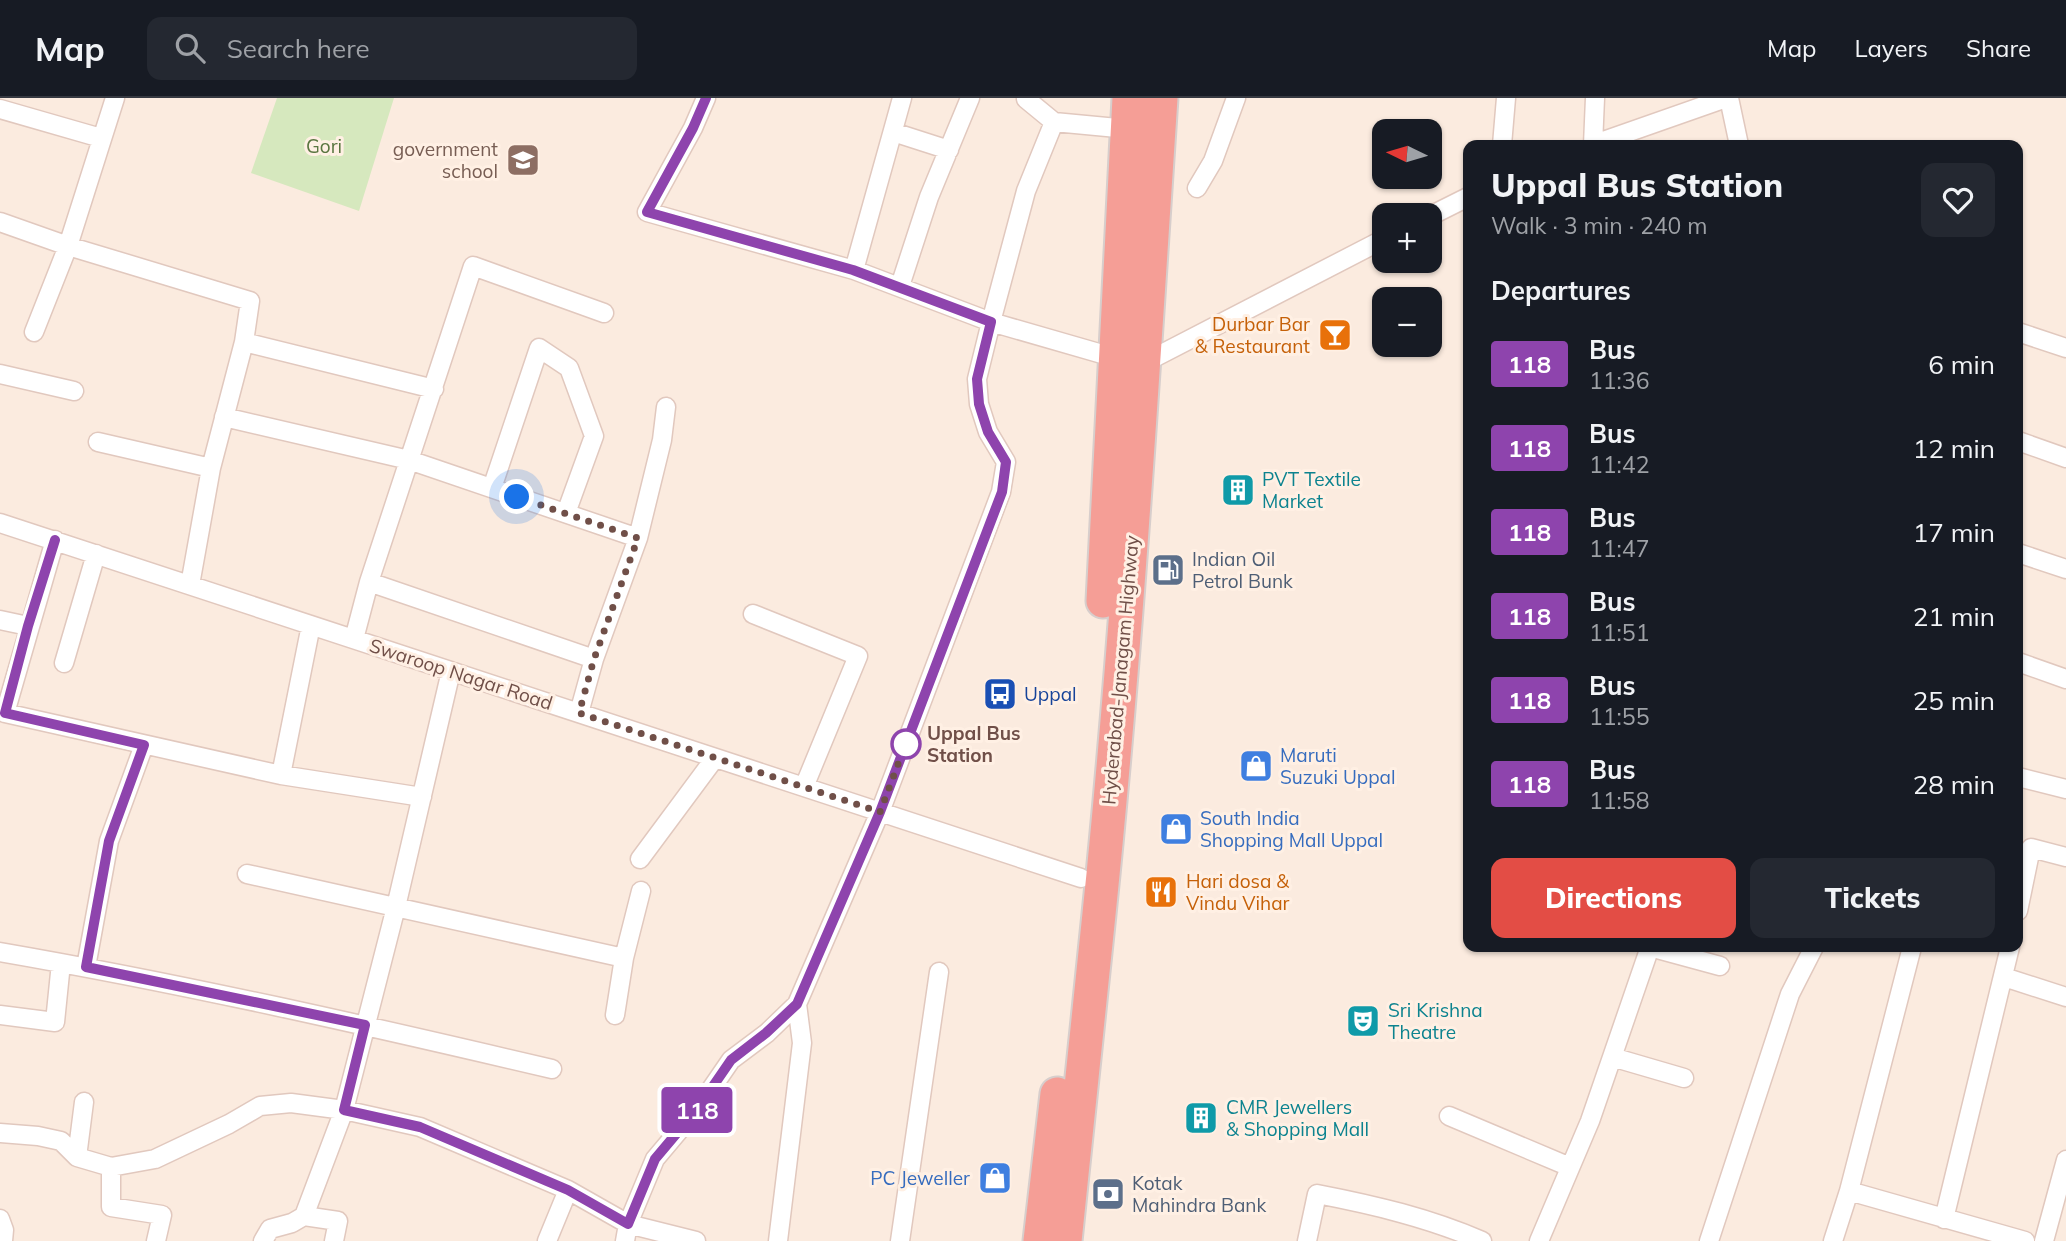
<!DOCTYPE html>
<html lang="en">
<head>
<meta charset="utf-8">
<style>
  :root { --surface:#171b24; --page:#242831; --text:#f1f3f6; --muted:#9ea1a6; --line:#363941; --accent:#e34d45 }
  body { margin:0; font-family:Mulish,sans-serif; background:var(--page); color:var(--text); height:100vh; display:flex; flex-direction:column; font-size:26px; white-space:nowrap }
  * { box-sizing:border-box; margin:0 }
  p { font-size:23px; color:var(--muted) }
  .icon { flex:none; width:38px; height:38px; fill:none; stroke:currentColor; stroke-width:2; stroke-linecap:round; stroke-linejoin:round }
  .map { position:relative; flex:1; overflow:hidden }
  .panel { position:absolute; left:1463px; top:42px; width:560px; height:812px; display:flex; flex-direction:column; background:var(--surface); border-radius:14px; box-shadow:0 2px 5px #0004 }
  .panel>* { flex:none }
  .badge { padding:0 14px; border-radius:5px; font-size:24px; line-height:46px }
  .needle { width:46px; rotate:275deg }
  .tools { position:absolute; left:1372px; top:21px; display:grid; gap:14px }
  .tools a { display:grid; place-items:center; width:70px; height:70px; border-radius:14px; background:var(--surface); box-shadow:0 2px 5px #0004; font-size:35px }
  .you { position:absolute; width:35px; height:35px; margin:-18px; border:5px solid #fff; border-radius:50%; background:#1a73e8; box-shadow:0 0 0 10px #1a73e833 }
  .map>.badge { position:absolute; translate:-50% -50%; box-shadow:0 0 0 4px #fff }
  h2 { padding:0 28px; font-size:26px; line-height:63px }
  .round { display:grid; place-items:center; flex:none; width:74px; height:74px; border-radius:14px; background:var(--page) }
  .headline { display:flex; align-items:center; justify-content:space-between; height:119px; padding:0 28px }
  h1 { font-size:33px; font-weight:800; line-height:52px }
  .primary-button { display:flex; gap:14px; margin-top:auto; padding:14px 28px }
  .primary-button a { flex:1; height:80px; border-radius:14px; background:var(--accent); color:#fff; font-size:28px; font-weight:800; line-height:80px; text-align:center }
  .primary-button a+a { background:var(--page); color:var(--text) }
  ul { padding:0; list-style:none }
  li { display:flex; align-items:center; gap:21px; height:84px; padding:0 28px }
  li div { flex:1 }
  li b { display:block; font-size:26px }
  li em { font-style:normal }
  li .badge { min-width:77px; font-weight:700; text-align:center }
  header { display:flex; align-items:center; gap:42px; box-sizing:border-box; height:98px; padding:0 35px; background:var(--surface); border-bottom:2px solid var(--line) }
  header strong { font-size:33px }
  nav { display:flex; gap:38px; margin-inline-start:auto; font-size:24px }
  .search { width:490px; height:63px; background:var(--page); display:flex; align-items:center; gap:18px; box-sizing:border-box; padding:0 24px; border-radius:14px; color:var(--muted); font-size:26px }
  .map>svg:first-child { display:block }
</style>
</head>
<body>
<header>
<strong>Map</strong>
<div class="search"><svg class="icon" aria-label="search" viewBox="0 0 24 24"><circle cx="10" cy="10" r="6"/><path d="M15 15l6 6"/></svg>Search here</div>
<nav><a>Map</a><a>Layers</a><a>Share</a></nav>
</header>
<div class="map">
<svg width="2066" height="1143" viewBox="0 0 2066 1143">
  <rect width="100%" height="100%" fill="#fbebdf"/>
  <path fill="#d6e8be" d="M277 0H394L359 113 251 75Z"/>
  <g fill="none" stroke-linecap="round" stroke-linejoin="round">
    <defs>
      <path id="street" d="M1729 0 1739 47
        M1026 1 1054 24 1026 93 991 224 1116 260
        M0 11 101 40
        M1054 24 1128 31
        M893 34 949 52
        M1502 47 1506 0
        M1592 47 1726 0
        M1593 47 1595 0
        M1197 90 1213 63 1236 0
        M1430 118 1468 99
        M0 124 68 148 250 203 244 244 211 370 190 487
        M854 172 902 0
        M900 188 929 99 970 0
        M34 234 68 148 115 0
        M2018 234 2066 250
        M244 244 434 291
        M1144 265 1384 141
        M0 276 74 293
        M224 319 409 362 638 440 594 561 579 615
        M2018 343 2066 360
        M98 344 211 370
        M492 390 539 250 569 270 594 338 566 415
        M0 425 1081 780
        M638 440 662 342 666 309
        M55 442 5 615 281 677 422 699
        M2018 455 2066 471
        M369 484 594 561
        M753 516 858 558 804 689
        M0 522 28 528
        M354 541 369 484 473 168 604 215
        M2018 564 2066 581
        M64 565 96 456
        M281 677 311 527
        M2018 679 2066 691
        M640 761 715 660
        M247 776 624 860
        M2018 813 2031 750 2066 759
        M1650 849 1720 868
        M0 854C185 886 369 928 552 971
        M86 869 109 743 144 647
        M2004 879 2066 899
        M0 917 55 924 61 865
        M615 917 624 860 641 793
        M1612 959 1684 980
        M1449 1018 1570 1069
        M0 1035 38 1038 61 1043 77 1059 111 1069 155 1061 229 1026 260 1008 291 1005 344 1012 420 1029 568 1092 628 1126 696 1143
        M77 1059 84 1004
        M111 1069V1109L162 1117 156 1143
        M1849 1093 2025 1143
        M304 1118 338 1123 334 1143
        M0 1121 4 1132 3 1143
        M1944 1121 2010 849
        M263 1143 270 1131 292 1125 304 1118 344 1012 396 809 451 573
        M547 1143 568 1092
        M625 1143 628 1126 655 1061 698 1010 731 962 767 935 797 906 880 714 1001 394 1006 364 988 334 979 306 977 281 991 224 854 172 647 114 693 30 706 0
        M778 1143 802 945 797 906
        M900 1143 939 874
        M1307 1143 1317 1096C1374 1107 1429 1120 1482 1143
        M1539 1143 1590 1023 1650 849
        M1709 1143 1790 896 1814 849
        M1833 1143 1849 1093 1912 849
        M2044 1143 2066 1062"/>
      <path id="highway" d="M1103 503 1129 0
        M1040 1143 1057 996
        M1065 1143C1076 1034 1088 925 1099 816 1127 545 1143 272 1161 0"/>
    </defs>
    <use href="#street" stroke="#e1c8be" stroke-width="21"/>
    <use href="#highway" stroke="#d7cecc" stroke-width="37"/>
    <use href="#street" stroke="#fff" stroke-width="18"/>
    <use href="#highway" stroke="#f59e96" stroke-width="33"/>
  </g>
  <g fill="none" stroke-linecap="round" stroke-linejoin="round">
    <defs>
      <path id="line" d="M55 442 28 528 5 615 144 647 109 743 86 869 365 927 344 1012 420 1029 568 1092 628 1126 655 1061 698 1010 731 962 766 935 797 906 880 714 1002 394 1006 364 988 334 979 306 977 281 991 224 853 172 647 114 693 30 706 0"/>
    </defs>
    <use href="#line" stroke="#fff" stroke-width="16"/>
    <use href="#line" stroke="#8e44ad" stroke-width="10"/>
    <path stroke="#704f48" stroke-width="7" stroke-dasharray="0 12.6" d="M517 399 638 440 594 561 579 615 880 714 908 640 906 646"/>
  </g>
  <defs>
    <symbol id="school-square" viewBox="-11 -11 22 22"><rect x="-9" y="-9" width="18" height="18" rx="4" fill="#8d6e63" stroke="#fff0e4"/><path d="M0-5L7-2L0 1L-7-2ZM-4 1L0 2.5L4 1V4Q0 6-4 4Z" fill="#fff"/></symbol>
    <symbol id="bar-square" viewBox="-11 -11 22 22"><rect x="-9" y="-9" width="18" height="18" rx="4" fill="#e8710a" stroke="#fff0e4"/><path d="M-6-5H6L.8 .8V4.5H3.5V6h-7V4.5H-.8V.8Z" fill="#fff"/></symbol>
    <symbol id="building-square" viewBox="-11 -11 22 22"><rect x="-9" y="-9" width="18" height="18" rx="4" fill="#0f9aa8" stroke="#fff0e4"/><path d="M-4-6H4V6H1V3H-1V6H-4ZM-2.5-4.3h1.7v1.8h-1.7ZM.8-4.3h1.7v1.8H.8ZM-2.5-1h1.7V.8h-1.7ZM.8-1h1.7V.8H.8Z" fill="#fff"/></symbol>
    <symbol id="fuel-square" viewBox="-11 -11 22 22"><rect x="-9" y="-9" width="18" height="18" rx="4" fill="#5c6f8a" stroke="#fff0e4"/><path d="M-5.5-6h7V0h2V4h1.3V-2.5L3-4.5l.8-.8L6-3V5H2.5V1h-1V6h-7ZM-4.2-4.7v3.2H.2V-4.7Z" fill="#fff"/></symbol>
    <symbol id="bus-square" viewBox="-11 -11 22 22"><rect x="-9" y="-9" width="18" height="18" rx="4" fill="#1a4fb4" stroke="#fff0e4"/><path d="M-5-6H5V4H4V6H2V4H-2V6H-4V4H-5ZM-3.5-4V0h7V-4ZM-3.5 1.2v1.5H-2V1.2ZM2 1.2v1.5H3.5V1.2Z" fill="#fff"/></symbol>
    <symbol id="shop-square" viewBox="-11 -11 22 22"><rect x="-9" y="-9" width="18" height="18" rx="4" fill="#3f7fe0" stroke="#fff0e4"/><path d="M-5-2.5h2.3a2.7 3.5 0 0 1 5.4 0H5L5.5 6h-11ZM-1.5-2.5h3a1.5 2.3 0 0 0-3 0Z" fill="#fff"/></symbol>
    <symbol id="restaurant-square" viewBox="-11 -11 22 22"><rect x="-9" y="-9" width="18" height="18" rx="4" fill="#e8710a" stroke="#fff0e4"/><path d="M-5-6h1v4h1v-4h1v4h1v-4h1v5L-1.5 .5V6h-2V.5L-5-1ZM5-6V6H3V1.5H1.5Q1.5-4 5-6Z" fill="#fff"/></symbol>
    <symbol id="theatre-square" viewBox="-11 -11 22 22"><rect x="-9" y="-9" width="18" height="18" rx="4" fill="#0f9aa8" stroke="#fff0e4"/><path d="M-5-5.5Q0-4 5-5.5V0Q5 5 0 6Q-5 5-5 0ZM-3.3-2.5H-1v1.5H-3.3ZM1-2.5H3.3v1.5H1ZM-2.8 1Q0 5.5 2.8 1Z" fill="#fff"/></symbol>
    <symbol id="bank-square" viewBox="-11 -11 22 22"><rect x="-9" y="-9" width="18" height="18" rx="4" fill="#5c6f8a" stroke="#fff0e4"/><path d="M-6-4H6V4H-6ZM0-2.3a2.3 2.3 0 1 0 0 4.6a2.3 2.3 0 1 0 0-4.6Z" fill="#fff"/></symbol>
  </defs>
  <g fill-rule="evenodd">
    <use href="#school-square" x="504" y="43" width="38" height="38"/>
    <use href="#bar-square" x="1316" y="218" width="38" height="38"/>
    <use href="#building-square" x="1219" y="373" width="38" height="38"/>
    <use href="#fuel-square" x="1149" y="453" width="38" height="38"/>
    <use href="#bus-square" x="981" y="577" width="38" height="38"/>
    <use href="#shop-square" x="1237" y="649" width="38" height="38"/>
    <use href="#shop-square" x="1157" y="712" width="38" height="38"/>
    <use href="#restaurant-square" x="1142" y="775" width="38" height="38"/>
    <use href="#theatre-square" x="1344" y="904" width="38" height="38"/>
    <use href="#building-square" x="1182" y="1001" width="38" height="38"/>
    <use href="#shop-square" x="976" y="1061" width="38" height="38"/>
    <use href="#bank-square" x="1089" y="1077" width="38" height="38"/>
  </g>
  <circle fill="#fff" stroke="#8e44ad" stroke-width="3.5" cx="906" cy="646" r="14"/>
  <g text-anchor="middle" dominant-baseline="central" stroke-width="6" stroke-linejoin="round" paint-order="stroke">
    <g font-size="19" fill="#5a7640" stroke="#fff0e4">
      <text x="324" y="48">Gori</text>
    </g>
    <g font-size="19" fill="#785e54" stroke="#fff0e4" text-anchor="end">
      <text x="498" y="51">government<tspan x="498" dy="22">school</tspan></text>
    </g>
    <g font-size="19" fill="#c56008" stroke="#fff0e4" text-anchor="end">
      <text x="1310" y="226">Durbar Bar<tspan x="1310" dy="22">&amp; Restaurant</tspan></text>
      <text x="1186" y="783" text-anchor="start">Hari dosa &amp;<tspan x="1186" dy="22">Vindu Vihar</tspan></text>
    </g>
    <g font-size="19" fill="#0d838f" stroke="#fff0e4" text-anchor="start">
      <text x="1262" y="381">PVT Textile<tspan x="1262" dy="22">Market</tspan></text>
      <text x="1388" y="912">Sri Krishna<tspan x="1388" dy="22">Theatre</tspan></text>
      <text x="1226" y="1009">CMR Jewellers<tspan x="1226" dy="22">&amp; Shopping Mall</tspan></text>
    </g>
    <g font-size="19" fill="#4e5e75" stroke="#fff0e4" text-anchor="start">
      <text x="1192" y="461">Indian Oil<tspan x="1192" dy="22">Petrol Bunk</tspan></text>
      <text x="1132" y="1085">Kotak<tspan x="1132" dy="22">Mahindra Bank</tspan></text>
    </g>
    <g font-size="19" fill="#704f48" stroke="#fff0e4">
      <text transform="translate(1120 572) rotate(-85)">Hyderabad-Janagam Highway</text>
      <text transform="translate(461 576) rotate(18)">Swaroop Nagar Road</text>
    </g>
    <g font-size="19" fill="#164399" stroke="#fff0e4" text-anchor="start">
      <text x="1024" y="596">Uppal</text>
    </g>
    <g font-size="19" font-weight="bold" fill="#704f48" stroke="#fff0e4" text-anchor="start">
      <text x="927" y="635">Uppal Bus<tspan x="927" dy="22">Station</tspan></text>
    </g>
    <g font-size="19" fill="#366cbe" stroke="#fff0e4" text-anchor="start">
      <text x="1280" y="657">Maruti<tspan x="1280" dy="22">Suzuki Uppal</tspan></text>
      <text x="1200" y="720">South India<tspan x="1200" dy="22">Shopping Mall Uppal</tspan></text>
      <text x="970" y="1080" text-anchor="end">PC Jeweller</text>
    </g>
  </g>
</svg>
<div class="tools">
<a><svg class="needle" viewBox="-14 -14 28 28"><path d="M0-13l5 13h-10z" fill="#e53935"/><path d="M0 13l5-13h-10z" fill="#9ea1a6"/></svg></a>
<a>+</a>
<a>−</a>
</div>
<div class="you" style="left:517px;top:399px"></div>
<b class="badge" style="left:697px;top:1012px;background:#8e44ad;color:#fff">118</b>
<section class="panel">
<div class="headline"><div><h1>Uppal Bus Station</h1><p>Walk · 3 min · 240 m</p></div><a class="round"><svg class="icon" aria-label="heart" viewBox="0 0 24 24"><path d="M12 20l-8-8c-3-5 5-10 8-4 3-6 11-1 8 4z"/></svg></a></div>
<h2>Departures</h2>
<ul>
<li><span class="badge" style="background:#8e44ad;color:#fff">118</span><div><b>Bus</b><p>11:36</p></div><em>6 min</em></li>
<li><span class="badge" style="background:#8e44ad;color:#fff">118</span><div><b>Bus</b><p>11:42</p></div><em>12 min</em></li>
<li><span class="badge" style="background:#8e44ad;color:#fff">118</span><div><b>Bus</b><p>11:47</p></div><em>17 min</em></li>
<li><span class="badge" style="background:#8e44ad;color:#fff">118</span><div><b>Bus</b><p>11:51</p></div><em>21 min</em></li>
<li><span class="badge" style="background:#8e44ad;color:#fff">118</span><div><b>Bus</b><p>11:55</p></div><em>25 min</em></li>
<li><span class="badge" style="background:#8e44ad;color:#fff">118</span><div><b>Bus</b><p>11:58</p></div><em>28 min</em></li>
</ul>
<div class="primary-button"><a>Directions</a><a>Tickets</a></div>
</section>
</div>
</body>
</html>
